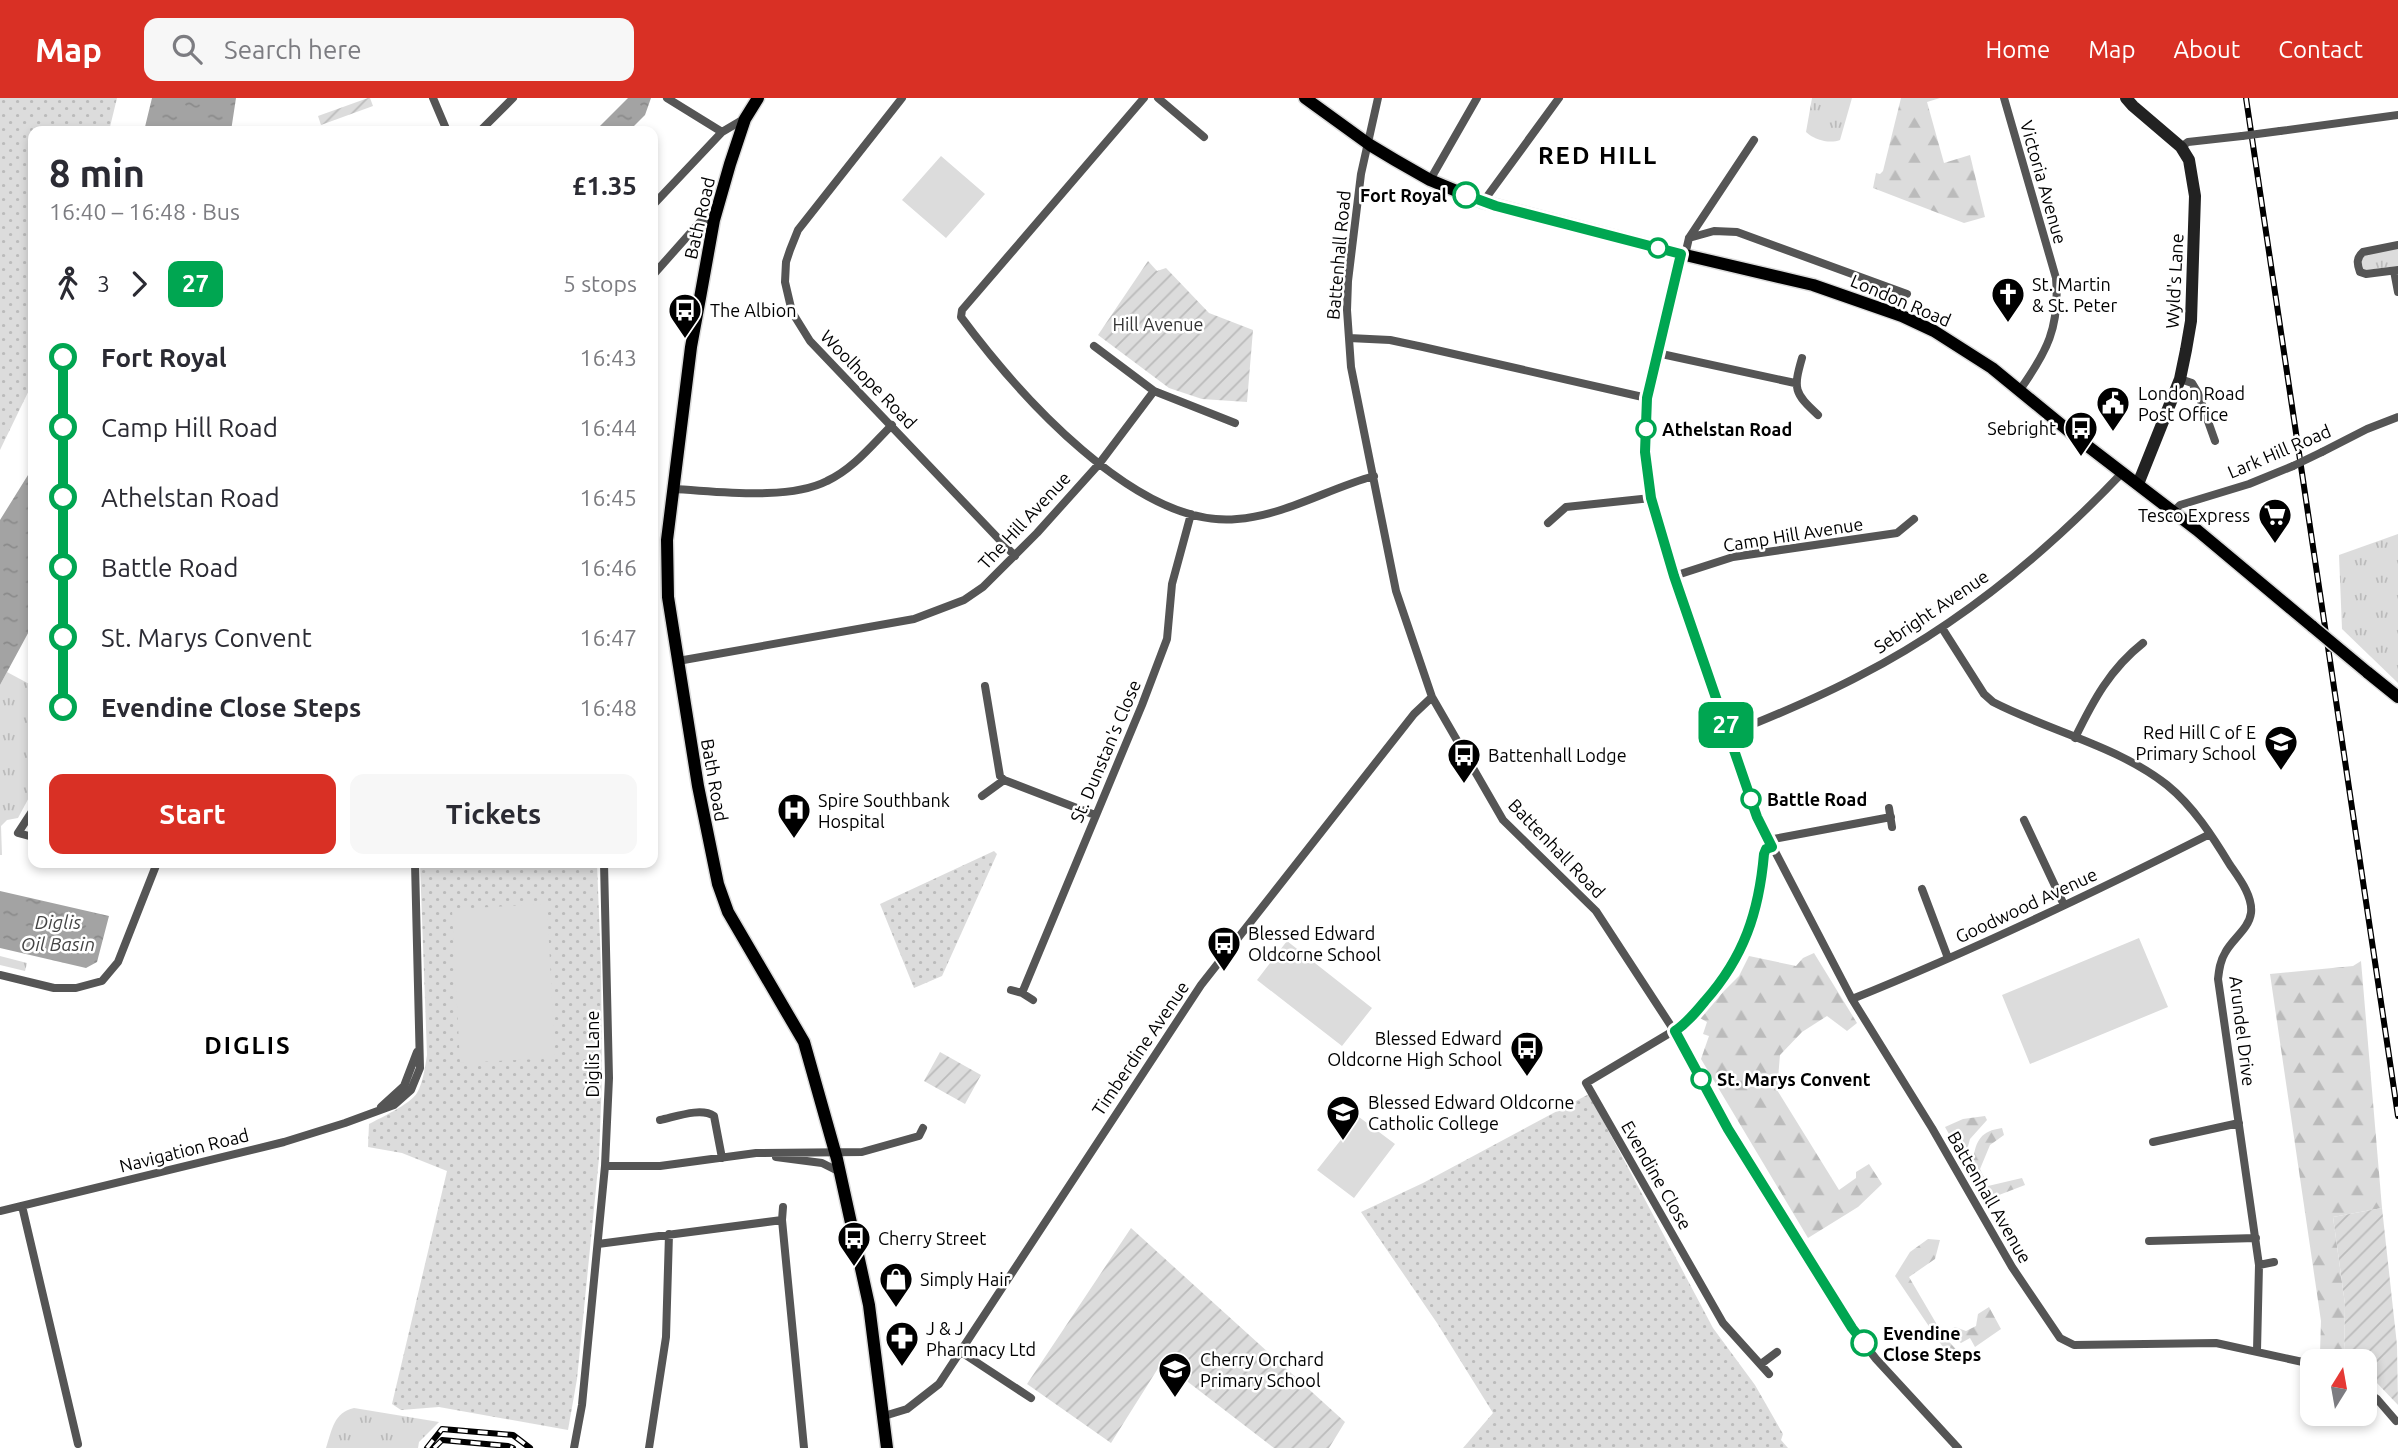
<!DOCTYPE html>
<html lang="en">
<head>
<meta charset="utf-8">
<style>
  :root { --surface:#fff; --page:#f7f7f7; --text:#2b2b33; --muted:#7c7c81; --accent:#d93025 }
  body { margin:0; font-family:Ubuntu,sans-serif; background:var(--page); color:var(--text); height:100vh; display:flex; flex-direction:column; font-size:26px; white-space:nowrap }
  * { box-sizing:border-box; margin:0 }
  p { font-size:23px; color:var(--muted) }
  .icon { flex:none; width:38px; height:38px; fill:none; stroke:currentColor; stroke-width:2; stroke-linecap:round; stroke-linejoin:round }
  .map { position:relative; flex:1; overflow:hidden }
  .side { position:absolute; left:28px; top:28px; width:630px; height:742px; display:flex; flex-direction:column; background:var(--surface); border-radius:14px; box-shadow:0 4px 10px #0003 }
  .side>* { flex:none }
  .badge { padding:0 14px; border-radius:10px; font-size:24px; line-height:46px }
  .needle { width:46px; rotate:11deg }
  .fabs { position:absolute; left:2300px; top:1251px; display:grid; gap:14px }
  .fabs a { display:grid; place-items:center; width:77px; height:77px; border-radius:14px; background:var(--surface); box-shadow:0 4px 10px #0003; font-size:35px }
  .map>.badge { position:absolute; translate:-50% -50%; box-shadow:0 0 0 4px #fff }
  .legs { display:flex; align-items:center; gap:10px; height:77px; padding:0 21px; font-size:23px }
  .legs p { margin-inline-start:auto }
  .headline { display:flex; align-items:center; justify-content:space-between; height:119px; padding:0 21px }
  h1 { font-size:38px; font-weight:700; line-height:52px }
  .button { display:flex; gap:14px; margin-top:auto; padding:14px 21px }
  .button a { flex:1; height:80px; border-radius:14px; background:var(--accent); color:#fff; font-size:28px; font-weight:700; line-height:80px; text-align:center }
  .button a+a { background:var(--page); color:var(--text) }
  ul { padding:0 21px; list-style:none }
  li { display:flex; align-items:center; gap:24px; height:70px; font-size:26px }
  li i { display:grid; place-items:center; width:10px; height:100%; margin:0 9px; background:currentColor }
  li i::after { content:''; width:18px; height:18px; margin:-9px; border:5px solid; border-radius:50%; background:var(--surface) }
  li p { margin-inline-start:auto }
  li:first-child i { background:linear-gradient(#0000 50%,currentColor 0) }
  li:last-child i { background:linear-gradient(currentColor 50%,#0000 0) }
  header { display:flex; align-items:center; gap:42px; box-sizing:border-box; height:98px; padding:0 35px; background:var(--accent); color:#fff }
  header strong { font-size:33px }
  nav { display:flex; gap:38px; margin-inline-start:auto; font-size:24px }
  .search { width:490px; height:63px; background:var(--page); display:flex; align-items:center; gap:18px; box-sizing:border-box; padding:0 24px; border-radius:14px; color:var(--muted); font-size:26px }
  .map>svg:first-child { display:block }
</style>
</head>
<body>
<header>
<strong>Map</strong>
<div class="search"><svg class="icon" aria-label="search" viewBox="0 0 24 24"><circle cx="10" cy="10" r="6"/><path d="M15 15l6 6"/></svg>Search here</div>
<nav><a>Home</a><a>Map</a><a>About</a><a>Contact</a></nav>
</header>
<div class="map">
<svg width="2398" height="1350" viewBox="0 0 2398 1350">
  <defs>
    <pattern id="grass-tufts" width="24" height="20" patternUnits="userSpaceOnUse" patternTransform="scale(1.75)"><rect width="24" height="20" fill="#dcdcdc"/><path d="M3 7l-1-3M5 7V3M7 7l1-3M15 17l-1-3M17 17v-4M19 17l1-3" fill="none" stroke="#bbb"/></pattern>
    <pattern id="forest-firs" width="22" height="20" patternUnits="userSpaceOnUse" patternTransform="scale(1.75)"><rect width="22" height="20" fill="#dcdcdc"/><path d="M5 1l3.5 6h-7zM16 11l3.5 6h-7z" fill="#bbb"/></pattern>
    <pattern id="park-dots" width="8" height="8" patternUnits="userSpaceOnUse" patternTransform="scale(1.75)"><rect width="8" height="8" fill="#dcdcdc"/><path d="M2 2h.1M6 6h.1" fill="none" stroke="#bbb" stroke-width="1.8" stroke-linecap="round"/></pattern>
    <pattern id="garden-furrows" width="10" height="10" patternUnits="userSpaceOnUse" patternTransform="scale(1.75)"><rect width="10" height="10" fill="#dcdcdc"/><path d="M-1 1l2-2M0 10L10 0M9 11l2-2" fill="none" stroke="#bbb"/></pattern>
    <pattern id="water-ripples" width="26" height="14" patternUnits="userSpaceOnUse" patternTransform="scale(1.75)"><rect width="26" height="14" fill="#a3a3a3"/><path d="M2 4q2-2 4 0t4 0M15 11q2-2 4 0t4 0" fill="none" stroke="#8b8b8b"/></pattern>
  </defs>
  <rect width="100%" height="100%" fill="#fff"/>
  <path fill="url(#grass-tufts)" d="M1812 0H1852L1840 42C1830 46 1814 42 1806 34Z
    M2398 150V168L2366 172 2362 171 2361 159 2365 156Z
    M2398 436V585L2342 531 2339 457Z
    M7 574 33 588V692L18 720 7 722 1 728 2 757H0V587Z
    M0 858 27 865 25 873 0 867Z
    M354 1310 439 1324 419 1344 418 1350H326C332 1332 334 1314 354 1310Z"/>
  <path fill="url(#forest-firs)" d="M1901 0H1940L1927 4 1944 65 1970 57 1985 119 1964 125 1873 90 1876 75 1880 76 1883 73Z
    M1814 855 1857 925 1847 933 1827 918 1802 934 1780 957 1777 992 1839 1092 1856 1080V1074L1869 1066 1882 1086 1858 1109 1808 1140 1701 961 1709 938 1703 936 1707 924 1698 919 1739 878 1749 858 1796 868 1803 860Z
    M2361 863 2382 1110 2333 1119 2345 1206 2344 1263H2342L2320 1255 2321 1223 2270 876 2353 868Z
    M1985 1018 1987 1022 1970 1041 1964 1063 1945 1029 1963 1021Z
    M2002 1030 2004 1037 1990 1047 1980 1071 1988 1088 2022 1080 2025 1087 1986 1102 1967 1068 1973 1062C1976 1042 1981 1033 2002 1030Z
    M1928 1141 1940 1142 1935 1161 1909 1179 1943 1237 1961 1257 1953 1264 1895 1178 1910 1154Z
    M1989 1209 2001 1231 1975 1249 1970 1240 1961 1245 1946 1235 1955 1229 1966 1233 1976 1228 1978 1216Z"/>
  <path fill="url(#park-dots)" d="M0 0H117L109 33H33V284L0 352Z
    M994 753 997 756 942 878 914 890 880 806Z
    M420 765H597L601 867 602 980 599 1060 577 1281 568 1332 439 1309 401 1312 392 1306 447 1073 402 1055 368 1049 369 1026C382 1019 409 1007 417 995 423 985 425 969 427 957Z
    M1589 996 1713 1230 1755 1287 1783 1336 1781 1342 1788 1350H1463L1493 1315 1437 1225 1361 1114 1423 1085Z"/>
  <path fill="url(#garden-furrows)" d="M368 0H370L373 8 321 27 318 18Z
    M1148 163 1157 173 1166 170 1209 215 1253 232 1247 304 1202 301 1169 290 1098 237Z
    M940 954 981 977 965 1006 924 983Z
    M2382 1110 2397 1247 2398 1307 2376 1284 2364 1275V1264L2344 1263 2345 1206 2333 1119Z
    M1131 1130 1345 1324 1329 1350H1274L1162 1264 1111 1345 1027 1286Z"/>
  <path fill="#dcdcdc" d="M941 58 985 96 946 140 902 102Z
    M547 806 555 960 460 965 452 811Z
    M2139 840 2168 909 2030 966 2002 897Z
    M1287 843 1372 910 1342 948 1257 882Z
    M1359 1019 1395 1046 1354 1100 1317 1072Z"/>
  <path fill="url(#water-ripples)" d="M152 0H236L231 33H144Z
    M628 0H651L645 17 629 33H595Z
    M33 369V526L0 587V422Z
    M0 793 109 818 97 864 86 870 0 850Z"/>
  <g fill="none" stroke-linecap="round" stroke-linejoin="round">
    <defs>
      <path id="primary" d="M758 0 745 21 730 66 714 122 700 200 691 249 667 442 668 499 698 688 718 786 728 814 804 944 837 1061 869 1207 887 1350
        M1305 0 1370 47 1395 62 1430 82 1483 104 1681 156 1813 187 1902 218 1934 233 1992 270 2081 343 2197 432 2313 529
        M2367 574 2398 599"/>
    </defs>
    <use href="#primary" stroke="#dbdbdb" stroke-width="15"/>
    <path stroke="#555" stroke-width="8" d="M433 0 447 33
      M667 0 722 34
      M902 0 798 132 790 152 786 164 785 184 792 214 810 243 1015 458
      M1144 0 962 212 961 219C1016 293 1136 431 1237 421 1286 417 1327 391 1374 378
      M1158 0 1204 39
      M1378 0 1361 76 1348 183 1347 212 1351 269 1396 493 1432 599 1503 722 1596 813 1675 934 1728 1031 1852 1230 1876 1261 1958 1350
      M2004 0 2056 180C2060 229 2047 254 2019 293
      M480 33 513 0
      M2280 33 2398 17
      M2181 49 2188 44 2242 38
      M1430 82 1477 0
      M1483 104 1559 0
      M653 107 722 34 744 21
      M1689 140 1714 133 1737 134 1907 196
      M2398 147 2363 154C2356 160 2357 166 2360 174L2366 176 2398 172
      M1681 156 1647 300 1645 354 1651 400 1674 478 1757 719 1852 901 1932 1030 2012 1169 2060 1240 2074 1247 2216 1245 2312 1266
      M1685 157 1689 140 1754 42
      M2394 173 2398 194
      M653 177 701 123 714 122
      M1349 240 1390 242 1423 249 1647 300
      M1094 248 1154 293
      M1657 255 1795 285
      M1802 260C1793 291 1794 295 1818 317
      M2180 281 2192 285 2198 295 2215 343
      M2322 354 2367 331 2398 319
      M673 391C717 393 788 403 827 383 853 371 872 347 892 327
      M2173 414 2180 407 2249 386 2293 368
      M1548 425 1566 409 1651 400
      M1674 478 1733 459 1897 435 1914 421
      M1942 530 1984 596 1993 604C2049 633 2116 647 2167 687 2193 708 2213 739 2230 767 2239 780 2253 798 2251 815 2249 831 2232 841 2225 855 2220 863 2219 872 2218 881L2259 1167 2257 1253
      M678 563 914 521 964 502 983 489 1037 435 1099 366 1154 293 1235 325
      M985 588 1000 678 1004 682 1095 717
      M1729 636C1774 618 1818 600 1861 577 1960 526 2046 455 2122 375
      M2075 640C2093 603 2110 571 2143 545
      M982 698 1004 682
      M1889 710 1892 729
      M33 712 18 735 33 739
      M2024 722 2064 807
      M1768 742 1891 719
      M1922 791 1948 860
      M0 877 54 890H76L102 883 118 864 157 765
      M1011 892 1022 895 1142 607 1167 541 1172 486 1191 416
      M1022 895 1033 902
      M1852 901C1974 852 2093 795 2210 736
      M381 1009 404 988 417 954
      M660 1022C675 1019 701 1009 714 1018L722 1060
      M2153 1044 2239 1025
      M776 1059 822 1065 840 1074
      M605 1068H660L756 1055 862 1054 919 1038 923 1030
      M22 1108 78 1346
      M0 1113 284 1044 345 1025 394 1007 411 992 420 970 415 765
      M782 1122 804 1350
      M2149 1143 2256 1140
      M598 1146 782 1122 783 1109
      M2259 1167 2274 1164
      M961 1254 1031 1300
      M1761 1266 1777 1254
      M1769 1276 1723 1225 1586 985 1685 926 1725 880 1749 833 1761 791 1764 756 1766 751 1772 749
      M2364 1292 2377 1301 2396 1323
      M884 1318 907 1311 939 1286 1201 887 1414 616 1432 599
      M574 1350 582 1307 605 1068 609 980 604 765
      M649 1350 666 1239 669 1136"/>
    <path stroke="#222" stroke-width="12" d="M2126 0 2133 8 2181 49 2189 62 2195 98 2191 223 2186 252 2180 281 2138 386"/>
    <use href="#primary" stroke="#000" stroke-width="12"/>
    <defs>
      <path id="rail" d="M2246 0 2398 1018
        M427 1350 442 1331 513 1337 530 1350
        M434 1350 442 1342 508 1348 513 1350"/>
    </defs>
    <use href="#rail" stroke="#000" stroke-width="6"/>
    <use href="#rail" stroke="#fff" stroke-width="3.5" stroke-dasharray="10" stroke-linecap="butt"/>
    <defs>
      <path id="primary-bridge" d="M2313 529 2367 574"/>
    </defs>
    <use href="#primary-bridge" stroke="#dbdbdb" stroke-width="15" stroke-linecap="butt"/>
    <path stroke="#555" stroke-width="8" d="M2242 38 2280 33
      M2293 368 2322 354"/>
    <use href="#primary-bridge" stroke="#000" stroke-width="12"/>
  </g>
  <g fill="none" stroke-linecap="round" stroke-linejoin="round">
    <defs>
      <path id="line-1" d="M1466 97 1496 108 1681 156 1647 300 1645 354 1651 400 1674 478 1736 658 1757 719 1772 749 1766 751 1764 756C1759 814 1744 859 1705 903 1696 914 1687 925 1675 933L1728 1031 1852 1230 1864 1245"/>
    </defs>
    <use href="#line-1" stroke="#fff" stroke-width="16"/>
    <use href="#line-1" stroke="#00a651" stroke-width="10"/>
  </g>
  <defs>
    <symbol id="church-pin" viewBox="-11 -11 22 30"><path d="M0 17L-7.5 6A9.5 9.5 0 1 1 7.5 6Z" fill="#000" stroke="#fff"/><path d="M-1.2-6h2.4v3.5h3.3v2.4h-3.3V6h-2.4V-.1h-3.3v-2.4h3.3Z" fill="#fff"/></symbol>
    <symbol id="bus-pin" viewBox="-11 -11 22 30"><path d="M0 17L-7.5 6A9.5 9.5 0 1 1 7.5 6Z" fill="#000" stroke="#fff"/><path d="M-5-6H5V4H4V6H2V4H-2V6H-4V4H-5ZM-3.5-4V0h7V-4ZM-3.5 1.2v1.5H-2V1.2ZM2 1.2v1.5H3.5V1.2Z" fill="#fff"/></symbol>
    <symbol id="civic-pin" viewBox="-11 -11 22 30"><path d="M0 17L-7.5 6A9.5 9.5 0 1 1 7.5 6Z" fill="#000" stroke="#fff"/><path d="M-.6-6.5H3V-4.5H.6V-3L4-1V1h2V6H-6V1h2V-1L-.6-3ZM-1.2 2.5V6h2.4V2.5Z" fill="#fff"/></symbol>
    <symbol id="supermarket-pin" viewBox="-11 -11 22 30"><path d="M0 17L-7.5 6A9.5 9.5 0 1 1 7.5 6Z" fill="#000" stroke="#fff"/><path d="M-6-5.5h2.5l.6 2H6L4.5 2H-2.5L-4.4-4H-6ZM-1.5 3.2a1.3 1.3 0 1 0 .1 0ZM3 3.2a1.3 1.3 0 1 0 .1 0Z" fill="#fff"/></symbol>
    <symbol id="school-pin" viewBox="-11 -11 22 30"><path d="M0 17L-7.5 6A9.5 9.5 0 1 1 7.5 6Z" fill="#000" stroke="#fff"/><path d="M0-5L7-2L0 1L-7-2ZM-4 1L0 2.5L4 1V4Q0 6-4 4Z" fill="#fff"/></symbol>
    <symbol id="hospital-pin" viewBox="-11 -11 22 30"><path d="M0 17L-7.5 6A9.5 9.5 0 1 1 7.5 6Z" fill="#000" stroke="#fff"/><path d="M-5-5h3v3.5h4V-5h3V5h-3V1.5h-4V5h-3Z" fill="#fff"/></symbol>
    <symbol id="shop-pin" viewBox="-11 -11 22 30"><path d="M0 17L-7.5 6A9.5 9.5 0 1 1 7.5 6Z" fill="#000" stroke="#fff"/><path d="M-5-2.5h2.3a2.7 3.5 0 0 1 5.4 0H5L5.5 6h-11ZM-1.5-2.5h3a1.5 2.3 0 0 0-3 0Z" fill="#fff"/></symbol>
    <symbol id="pharmacy-pin" viewBox="-11 -11 22 30"><path d="M0 17L-7.5 6A9.5 9.5 0 1 1 7.5 6Z" fill="#000" stroke="#fff"/><path d="M-2-6h4v4h4v4h-4v4h-4v-4h-4v-4h4Z" fill="#fff"/></symbol>
  </defs>
  <g fill-rule="evenodd">
    <use href="#church-pin" x="1989" y="177" width="38" height="52"/>
    <use href="#bus-pin" x="666" y="193" width="38" height="52"/>
    <use href="#civic-pin" x="2094" y="286" width="38" height="52"/>
    <use href="#bus-pin" x="2062" y="311" width="38" height="52"/>
    <use href="#supermarket-pin" x="2256" y="398" width="38" height="52"/>
    <use href="#school-pin" x="2262" y="625" width="38" height="52"/>
    <use href="#bus-pin" x="1445" y="638" width="38" height="52"/>
    <use href="#hospital-pin" x="775" y="693" width="38" height="52"/>
    <use href="#bus-pin" x="1205" y="826" width="38" height="52"/>
    <use href="#bus-pin" x="1508" y="931" width="38" height="52"/>
    <use href="#school-pin" x="1324" y="995" width="38" height="52"/>
    <use href="#bus-pin" x="835" y="1121" width="38" height="52"/>
    <use href="#shop-pin" x="877" y="1162" width="38" height="52"/>
    <use href="#pharmacy-pin" x="883" y="1221" width="38" height="52"/>
    <use href="#school-pin" x="1156" y="1252" width="38" height="52"/>
  </g>
  <g fill="#fff" stroke="#00a651" stroke-width="3.5">
    <circle cx="1466" cy="97" r="12"/>
    <circle cx="1658" cy="150" r="9"/>
    <circle cx="1646" cy="331" r="9"/>
    <circle cx="1751" cy="701" r="9"/>
    <circle cx="1701" cy="981" r="9"/>
    <circle cx="1864" cy="1245" r="12"/>
  </g>
  <g text-anchor="middle" dominant-baseline="central" stroke-width="5" stroke-linejoin="round" paint-order="stroke">
    <g font-size="18" fill="#000" stroke="#fff">
      <text transform="translate(2044 84) rotate(74)">Victoria Avenue</text>
      <text transform="translate(699 120) rotate(-77)">Bath Road</text>
      <text transform="translate(1338 157) rotate(-85)">Battenhall Road</text>
      <text transform="translate(2174 183) rotate(-87)">Wyld's Lane</text>
      <text transform="translate(1901 202) rotate(23)">London Road</text>
      <text transform="translate(869 281) rotate(46)">Woolhope Road</text>
      <text transform="translate(2279 353) rotate(-23)">Lark Hill Road</text>
      <text transform="translate(1024 422) rotate(-47)">The Hill Avenue</text>
      <text transform="translate(1793 436) rotate(-9)">Camp Hill Avenue</text>
      <text transform="translate(1931 513) rotate(-34)">Sebright Avenue</text>
      <text transform="translate(1105 653) rotate(-67)">St. Dunstan's Close</text>
      <text transform="translate(715 682) rotate(80)">Bath Road</text>
      <text transform="translate(1557 750) rotate(46)">Battenhall Road</text>
      <text transform="translate(2026 807) rotate(-25)">Goodwood Avenue</text>
      <text transform="translate(2243 933) rotate(83)">Arundel Drive</text>
      <text transform="translate(1140 950) rotate(-56)">Timberdine Avenue</text>
      <text transform="translate(592 956) rotate(-90)">Diglis Lane</text>
      <text transform="translate(184 1052) rotate(-14)">Navigation Road</text>
      <text transform="translate(1657 1077) rotate(60)">Evendine Close</text>
      <text transform="translate(1990 1099) rotate(60)">Battenhall Avenue</text>
    </g>
    <g font-size="18" font-weight="bold" fill="#000" stroke="#fff" text-anchor="start">
      <text x="1447" y="97" text-anchor="end">Fort Royal</text>
      <text x="1662" y="331">Athelstan Road</text>
      <text x="1767" y="701">Battle Road</text>
      <text x="1717" y="981">St. Marys Convent</text>
      <text x="1883" y="1235">Evendine<tspan x="1883" dy="21">Close Steps</tspan></text>
    </g>
    <g font-size="18" fill="#000" stroke="#fff" text-anchor="start">
      <text x="2032" y="186">St. Martin<tspan x="2032" dy="21">&amp; St. Peter</tspan></text>
      <text x="710" y="212">The Albion</text>
      <text x="2138" y="295">London Road<tspan x="2138" dy="21">Post Office</tspan></text>
      <text x="2056" y="330" text-anchor="end">Sebright</text>
      <text x="2250" y="417" text-anchor="end">Tesco Express</text>
      <text x="2256" y="634" text-anchor="end">Red Hill C of E<tspan x="2256" dy="21">Primary School</tspan></text>
      <text x="1488" y="657">Battenhall Lodge</text>
      <text x="818" y="702">Spire Southbank<tspan x="818" dy="21">Hospital</tspan></text>
      <text x="1248" y="835">Blessed Edward<tspan x="1248" dy="21">Oldcorne School</tspan></text>
      <text x="1502" y="940" text-anchor="end">Blessed Edward<tspan x="1502" dy="21">Oldcorne High School</tspan></text>
      <text x="1368" y="1004">Blessed Edward Oldcorne<tspan x="1368" dy="21">Catholic College</tspan></text>
      <text x="878" y="1140">Cherry Street</text>
      <text x="920" y="1181">Simply Hair</text>
      <text x="926" y="1230">J &amp; J<tspan x="926" dy="21">Pharmacy Ltd</tspan></text>
      <text x="1200" y="1261">Cherry Orchard<tspan x="1200" dy="21">Primary School</tspan></text>
    </g>
    <g font-size="18" fill="#333" stroke="#fff">
      <text x="1158" y="226">Hill Avenue</text>
    </g>
    <g font-size="19" font-style="italic" fill="#444" stroke="#fff">
      <text x="58" y="824">Diglis<tspan x="58" dy="22">Oil Basin</tspan></text>
    </g>
    <g font-size="24" font-weight="bold" letter-spacing="2" fill="#000" stroke="#fff">
      <text x="1598" y="57">RED HILL</text>
      <text x="248" y="947">DIGLIS</text>
    </g>
  </g>
</svg>
<div class="fabs">
<a><svg class="needle" viewBox="-14 -14 28 28"><path d="M0-13l5 13h-10z" fill="#e53935"/><path d="M0 13l5-13h-10z" fill="#7c7c81"/></svg></a>
</div>
<b class="badge" style="left:1726px;top:627px;background:#00a651;color:#fff">27</b>
<section class="side">
<div class="headline"><div><h1>8 min</h1><p>16:40 – 16:48 · Bus</p></div><b>£1.35</b></div>
<div class="legs"><svg class="icon" aria-label="walk" viewBox="0 0 24 24"><circle cx="13" cy="4" r="2"/><path d="M13 8l-2 6 4 7M11 14l-3 7M7 12l3-4h3l4 4"/></svg>3<svg class="icon" aria-label="forward" viewBox="0 0 24 24"><path d="M9 5l7 7-7 7"/></svg><b class="badge" style="background:#00a651;color:#fff">27</b><p>5 stops</p></div>
<ul>
<li><i style="color:#00a651"></i><b>Fort Royal</b><p>16:43</p></li>
<li><i style="color:#00a651"></i><span>Camp Hill Road</span><p>16:44</p></li>
<li><i style="color:#00a651"></i><span>Athelstan Road</span><p>16:45</p></li>
<li><i style="color:#00a651"></i><span>Battle Road</span><p>16:46</p></li>
<li><i style="color:#00a651"></i><span>St. Marys Convent</span><p>16:47</p></li>
<li><i style="color:#00a651"></i><b>Evendine Close Steps</b><p>16:48</p></li>
</ul>
<div class="button"><a>Start</a><a>Tickets</a></div>
</section>
</div>
</body>
</html>
